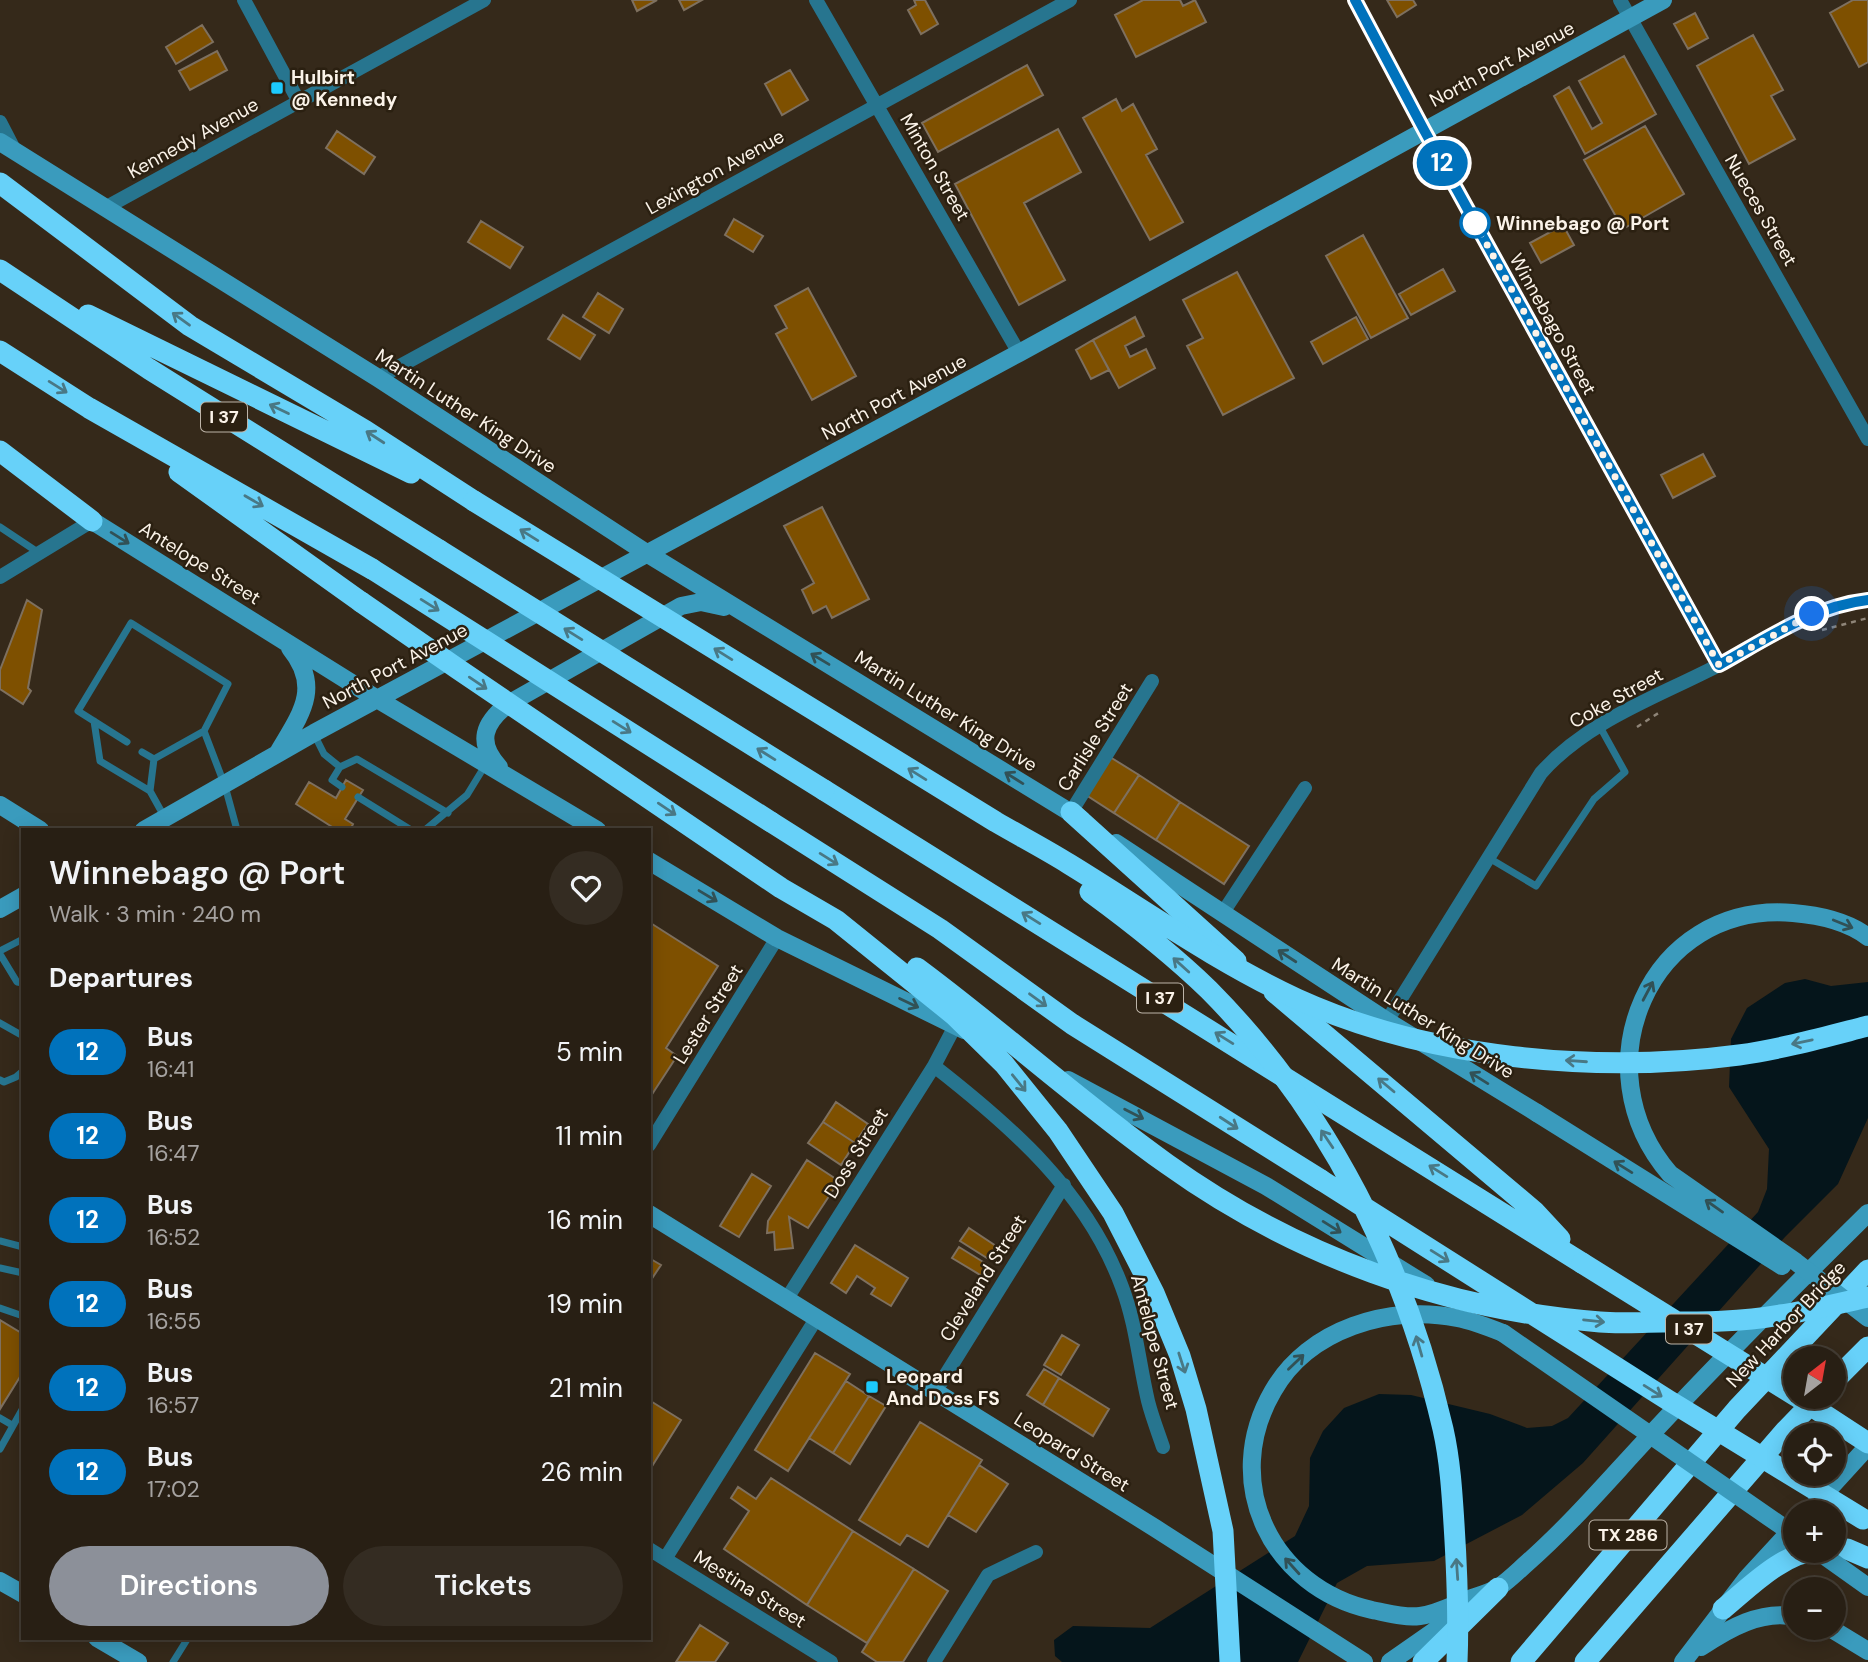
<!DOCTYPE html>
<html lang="en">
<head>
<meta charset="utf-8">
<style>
  :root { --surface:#281f14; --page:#342c22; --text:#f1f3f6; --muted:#a5a2a0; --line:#443d34; --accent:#8c9099 }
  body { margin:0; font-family:"DM Sans",sans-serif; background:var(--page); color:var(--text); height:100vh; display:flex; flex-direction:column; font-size:26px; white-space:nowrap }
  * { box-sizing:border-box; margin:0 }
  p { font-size:23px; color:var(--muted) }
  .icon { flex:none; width:38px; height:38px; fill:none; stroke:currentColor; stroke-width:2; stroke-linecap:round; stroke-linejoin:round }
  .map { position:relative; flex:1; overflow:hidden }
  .sheet { position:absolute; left:21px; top:828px; width:630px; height:812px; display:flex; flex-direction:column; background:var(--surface); border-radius:0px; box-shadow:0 4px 18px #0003,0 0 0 2px var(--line) }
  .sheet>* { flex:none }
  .badge { padding:0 14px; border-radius:23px; font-size:24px; line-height:46px }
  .needle { width:46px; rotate:31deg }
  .buttons { position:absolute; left:1783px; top:1346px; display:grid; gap:14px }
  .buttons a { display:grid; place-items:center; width:63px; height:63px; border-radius:50%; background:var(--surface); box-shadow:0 4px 18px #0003,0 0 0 2px var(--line); font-size:35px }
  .you { position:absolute; width:35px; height:35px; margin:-18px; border:5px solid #fff; border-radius:50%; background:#1a73e8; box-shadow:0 0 0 10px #1a73e833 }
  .map>.badge { position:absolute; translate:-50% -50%; box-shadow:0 0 0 4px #fff }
  h2 { padding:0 28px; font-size:26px; line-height:63px }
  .round { display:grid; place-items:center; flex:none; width:74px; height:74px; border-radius:37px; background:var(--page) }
  .head { display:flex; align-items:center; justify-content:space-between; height:119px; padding:0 28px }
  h1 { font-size:33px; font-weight:600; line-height:52px }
  .button { display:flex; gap:14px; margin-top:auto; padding:14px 28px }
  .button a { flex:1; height:80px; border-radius:42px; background:var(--accent); color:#fff; font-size:28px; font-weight:600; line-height:80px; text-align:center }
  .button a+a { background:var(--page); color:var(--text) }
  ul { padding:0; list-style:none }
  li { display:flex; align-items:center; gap:21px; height:84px; padding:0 28px }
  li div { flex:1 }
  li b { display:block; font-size:26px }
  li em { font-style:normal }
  li .badge { min-width:77px; font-weight:700; text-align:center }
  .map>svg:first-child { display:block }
</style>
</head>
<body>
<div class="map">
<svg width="1868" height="1662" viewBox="0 0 1868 1662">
  <rect width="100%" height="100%" fill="#35291a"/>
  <path fill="#05151b" d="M1805 979 1831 986 1868 982V1118L1838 1184 1785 1237 1583 1463 1522 1515 1434 1561 1367 1566 1337 1583 1298 1662H1062L1055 1656 1054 1640 1073 1626 1150 1628 1295 1536 1309 1506 1310 1458 1323 1431 1344 1408 1379 1394 1411 1395 1490 1414 1527 1428 1552 1426 1568 1418 1758 1212 1767 1189 1769 1149 1729 1087 1731 1039 1747 1008 1785 983Z"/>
  <path fill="#7e5000" stroke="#7e705f" stroke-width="2" d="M632 0H657L637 11Z
    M679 0H702L684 10Z
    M914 0H925L938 24 921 34 908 10 916 5Z
    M1143 0H1180L1183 6 1195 0 1206 22 1136 57 1115 15Z
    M1387 0H1413L1416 5 1397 17Z
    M1853 0H1868V62L1859 67 1830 13Z
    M1695 13 1708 38 1688 49 1674 24Z
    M202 25 213 42 176 64 166 47Z
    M1753 35 1783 90 1771 96 1795 139 1749 164 1697 66Z
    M217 51 227 70 190 90 179 71Z
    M1624 56 1656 114 1585 154 1554 96 1569 87 1592 129 1602 123 1579 81Z
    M1027 65 1043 95 938 152 922 123Z
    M790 70 808 100 782 115 765 84Z
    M1116 99 1122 111 1133 104 1157 149 1146 155 1183 222 1150 240 1083 118Z
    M1645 126 1684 194 1623 229 1584 160Z
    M1058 129 1081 172 1024 203 1065 280 1019 305 955 184Z
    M337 131 375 157 364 174 326 148Z
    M734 219 763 236 753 252 725 235Z
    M481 221 523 247 510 268 468 242Z
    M1563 225 1574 245 1541 263 1530 243Z
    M1363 235 1408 318 1371 338 1326 256Z
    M1443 269 1455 291 1411 315 1399 294Z
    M1237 272 1294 378 1223 415 1187 346 1203 338 1183 300Z
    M808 288 856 376 812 400 776 334 787 328 775 306Z
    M598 293 623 309 609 333 583 317Z
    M563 315 595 335 580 359 548 339Z
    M1135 317 1144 336 1125 346 1130 357 1146 349 1155 368 1119 388 1093 340Z
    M1356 317 1368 339 1323 364 1311 342Z
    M1093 340 1109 370 1091 379 1076 350Z
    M1703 454 1715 476 1673 498 1661 475Z
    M822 507 869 599 832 618 826 606 813 613 802 590 814 583 784 526Z
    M27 600 42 610 28 688 31 691 23 704 0 689V670Z
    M1110 757 1139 775 1114 813 1086 795Z
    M1139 775 1180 802 1156 840 1114 813Z
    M346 780 363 790 345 819 353 824 350 830H337L296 804 309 782 336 798Z
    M1180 802 1249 846 1224 884 1156 840Z
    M649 922 718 966 666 1048 677 1056 649 1099Z
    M836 1102 868 1124 855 1143 823 1122Z
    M823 1122 855 1143 841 1165 808 1143Z
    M807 1160 839 1181 808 1228 789 1217 793 1248 775 1250 774 1232 767 1233 768 1221Z
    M752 1174 771 1186 739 1237 720 1226Z
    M969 1228 999 1248 990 1260 960 1241Z
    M855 1245 908 1278 891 1306 871 1294 875 1288 857 1276 846 1293 831 1283Z
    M959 1247 988 1265 982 1276 952 1258Z
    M649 1258 661 1265 649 1283Z
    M0 1320 23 1334V1372L0 1409Z
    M1062 1335 1079 1345 1061 1375 1044 1365Z
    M815 1353 850 1374 788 1471 755 1450Z
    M1044 1369 1059 1378 1043 1405 1027 1395Z
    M1059 1378 1109 1409 1093 1436 1043 1405Z
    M846 1381 869 1396 833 1453 809 1438Z
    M869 1396 886 1406 850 1464 833 1453Z
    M649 1400 681 1420 649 1471Z
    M920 1422 982 1460 928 1547 907 1535 900 1545 859 1520Z
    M979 1465 1008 1484 976 1532 948 1515Z
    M771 1478 853 1531 807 1605 724 1549 749 1511 731 1498 738 1487 756 1499Z
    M853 1531 914 1569 867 1643 807 1605Z
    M914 1569 948 1591 903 1662H877L862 1652Z
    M700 1625 728 1643 715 1662H676Z"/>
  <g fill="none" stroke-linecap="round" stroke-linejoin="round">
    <path stroke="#8f8578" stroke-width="2.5" stroke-dasharray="5 5" stroke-linecap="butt" d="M1822 630 1868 618
      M1637 727 1660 712"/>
    <path stroke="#27758f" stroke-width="7" d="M0 527 39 553
      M94 721 100 761 150 791
      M314 734 324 754 340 767 357 759 448 813
      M127 742 78 711 131 623 228 684 204 731 225 786 237 830
      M142 752 154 759 150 791 165 818
      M154 759 204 731
      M340 767 332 780 342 787
      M358 797 411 830
      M425 830 467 795 486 764
      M1489 858 1536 886 1594 799 1625 772 1599 725
      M0 951 23 939
      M0 954 17 982 23 983
      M0 1023 23 1036
      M0 1080 4 1082 16 1077 23 1071
      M0 1241 23 1247
      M0 1268 23 1273
      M0 1308 23 1316
      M0 1418 12 1425
      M0 1449 23 1408
      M173 1662 188 1638"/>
    <path stroke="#27758f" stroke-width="14" d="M244 0 299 102
      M816 0 1019 353
      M1355 0 1424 130 1719 665
      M1620 0 1868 439
      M0 122 15 151
      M105 208 484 0
      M378 378 1070 0
      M0 577 92 521
      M1071 812 1152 681
      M1222 914 1305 788
      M1387 1021 1541 773C1587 721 1657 697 1717 666 1766 640 1813 606 1868 600
      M934 1066C1011 1126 1087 1192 1122 1287 1136 1324 1139 1363 1148 1401 1152 1417 1158 1432 1163 1447
      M649 1145 777 938
      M786 1300 934 1066 955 1026
      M935 1392 1064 1185
      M649 1549 831 1662
      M665 1559 816 1319
      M934 1662 988 1575 1036 1552"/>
    <path stroke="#3a9bbd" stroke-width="18" d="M0 142 378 378 648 554 1081 819
      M83 515 377 699 597 830
      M279 751C301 714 322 687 290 648
      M499 767C476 742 484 723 508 704L681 606 701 602 724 607
      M0 805 40 830
      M144 830 314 733 1019 353 1663 0
      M1116 843 1387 1021 1537 1113
      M649 861 777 938 964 1030
      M0 909 23 896
      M1068 1080 1266 1186 1426 1285
      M649 1214 1155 1528 1364 1662
      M1503 1333C1488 1327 1473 1321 1457 1318 1390 1304 1308 1329 1273 1391 1220 1482 1271 1588 1372 1610 1388 1613 1404 1618 1420 1616 1436 1614 1451 1606 1466 1600 1477 1596 1490 1593 1499 1587 1509 1580 1518 1571 1527 1563 1569 1526 1606 1483 1644 1442 1717 1363 1792 1288 1868 1213
      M1808 1512 1868 1446
      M0 1581 23 1594
      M1830 1628 1868 1651
      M97 1638 138 1662
      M1701 1647C1728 1629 1762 1609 1796 1617
      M1390 1662 1466 1609
      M1683 1662 1747 1578 1796 1525"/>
    <path stroke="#67d1f9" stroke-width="21" d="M0 183 190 326 366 431 474 501
      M0 270 149 369 439 550
      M88 315 411 473
      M0 351 89 408 372 569
      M0 451 92 521
      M179 472 361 602
      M824 790 1582 1263
      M1071 812 1236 961
      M771 822 940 929 1072 1024 1321 1180
      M1274 992 1534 1211 1560 1239
      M1834 1381 1868 1347
      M1834 1550 1847 1549 1868 1558
      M1723 1609C1750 1587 1783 1552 1820 1550
      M1423 1662 1498 1588
      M1521 1662 1737 1409 1868 1270
      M1585 1662 1786 1430 1819 1396"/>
    <path stroke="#3a9bbd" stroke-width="18" d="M1868 937C1847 921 1818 915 1793 913 1648 901 1579 1069 1670 1174L1796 1262 1868 1318
      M1537 1113 1782 1266
      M1503 1333 1796 1536
      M1816 1550 1868 1587"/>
    <path stroke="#67d1f9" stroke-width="21" d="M474 501 996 822C1020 836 1045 849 1069 864 1144 910 1217 962 1297 999 1429 1059 1596 1074 1739 1055 1782 1049 1825 1037 1868 1026
      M439 550 824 790
      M372 569 771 822
      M361 602 458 669 781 888 836 920 954 1015 1004 1064 1058 1131 1113 1213 1154 1293 1180 1356 1196 1409 1223 1531 1230 1662
      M1090 892C1131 922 1172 954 1209 990 1329 1111 1405 1265 1443 1429 1450 1460 1452 1492 1454 1524 1457 1571 1459 1615 1457 1662
      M917 968C1002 1031 1081 1103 1167 1164 1294 1255 1444 1310 1600 1322 1621 1324 1642 1322 1663 1322 1702 1322 1741 1322 1780 1315 1809 1311 1839 1303 1868 1297
      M1321 1180 1668 1400 1863 1519
      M1582 1263 1796 1396
      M1796 1396 1868 1443"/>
  </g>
  <defs><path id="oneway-shaft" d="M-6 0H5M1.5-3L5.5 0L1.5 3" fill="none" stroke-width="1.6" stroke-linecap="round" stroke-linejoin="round" transform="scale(1.75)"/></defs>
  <g stroke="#497885">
    <use href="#oneway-shaft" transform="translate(181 319) rotate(-144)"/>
    <use href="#oneway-shaft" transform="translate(58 387) rotate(32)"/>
    <use href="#oneway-shaft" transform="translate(279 409) rotate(-154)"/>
    <use href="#oneway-shaft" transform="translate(375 437) rotate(-147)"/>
    <use href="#oneway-shaft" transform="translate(254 501) rotate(30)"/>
    <use href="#oneway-shaft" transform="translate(529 535) rotate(-148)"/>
    <use href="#oneway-shaft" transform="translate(430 605) rotate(32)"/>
    <use href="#oneway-shaft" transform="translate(573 634) rotate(-148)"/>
    <use href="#oneway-shaft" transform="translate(723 654) rotate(-148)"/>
    <use href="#oneway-shaft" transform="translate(478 683) rotate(34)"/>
    <use href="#oneway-shaft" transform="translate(622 727) rotate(32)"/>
    <use href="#oneway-shaft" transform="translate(766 754) rotate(-148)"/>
    <use href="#oneway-shaft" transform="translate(917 774) rotate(-148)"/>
    <use href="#oneway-shaft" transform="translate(667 809) rotate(34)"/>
    <use href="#oneway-shaft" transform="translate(829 859) rotate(32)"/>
    <use href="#oneway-shaft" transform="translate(1031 918) rotate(-148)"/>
    <use href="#oneway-shaft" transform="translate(1181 965) rotate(-138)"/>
    <use href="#oneway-shaft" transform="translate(1038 1000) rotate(36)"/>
    <use href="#oneway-shaft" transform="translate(1224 1038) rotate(-148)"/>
    <use href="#oneway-shaft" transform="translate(1802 1042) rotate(168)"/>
    <use href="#oneway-shaft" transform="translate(1576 1061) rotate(-176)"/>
    <use href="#oneway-shaft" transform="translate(1019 1083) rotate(51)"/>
    <use href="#oneway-shaft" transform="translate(1386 1085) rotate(-140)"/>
    <use href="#oneway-shaft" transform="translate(1229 1123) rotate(33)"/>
    <use href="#oneway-shaft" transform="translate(1327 1139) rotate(-124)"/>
    <use href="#oneway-shaft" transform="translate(1438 1171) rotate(-148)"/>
    <use href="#oneway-shaft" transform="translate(1440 1256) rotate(32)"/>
    <use href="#oneway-shaft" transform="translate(1594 1321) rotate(6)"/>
    <use href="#oneway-shaft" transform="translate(1419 1346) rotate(-106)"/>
    <use href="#oneway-shaft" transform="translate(1182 1363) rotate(72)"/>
    <use href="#oneway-shaft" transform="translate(1653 1391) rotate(32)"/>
    <use href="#oneway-shaft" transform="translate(1457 1569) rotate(-94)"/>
  </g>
  <g stroke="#315156">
    <use href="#oneway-shaft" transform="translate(120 538) rotate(32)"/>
    <use href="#oneway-shaft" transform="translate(820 659) rotate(-149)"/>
    <use href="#oneway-shaft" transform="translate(1014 778) rotate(-148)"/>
    <use href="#oneway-shaft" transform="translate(708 896) rotate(31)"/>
    <use href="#oneway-shaft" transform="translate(1843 924) rotate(22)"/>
    <use href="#oneway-shaft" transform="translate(1287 956) rotate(-147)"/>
    <use href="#oneway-shaft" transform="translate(1648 991) rotate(-62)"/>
    <use href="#oneway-shaft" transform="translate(909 1003) rotate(26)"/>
    <use href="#oneway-shaft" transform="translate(1479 1078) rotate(-148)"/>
    <use href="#oneway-shaft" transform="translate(1134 1114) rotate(27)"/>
    <use href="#oneway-shaft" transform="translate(1623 1167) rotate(-148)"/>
    <use href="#oneway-shaft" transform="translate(1714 1206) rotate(-145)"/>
    <use href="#oneway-shaft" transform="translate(1332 1227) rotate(32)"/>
    <use href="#oneway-shaft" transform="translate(1296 1362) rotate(-44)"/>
    <use href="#oneway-shaft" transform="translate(1292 1566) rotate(-132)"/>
  </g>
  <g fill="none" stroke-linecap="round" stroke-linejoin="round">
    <defs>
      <path id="line" d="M1355 0 1424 130 1719 665C1766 639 1814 606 1868 600"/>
    </defs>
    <use href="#line" stroke="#fff" stroke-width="16"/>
    <use href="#line" stroke="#0072bc" stroke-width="10"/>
    <path stroke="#fbf3e9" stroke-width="7" stroke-dasharray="0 12.6" d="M1475 223 1719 665 1812 614"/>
  </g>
  <g fill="#1cc9fc" stroke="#2b2011" stroke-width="2.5">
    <rect x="270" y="81" width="14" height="14" rx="3.5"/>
    <rect x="865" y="1380" width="14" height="14" rx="3.5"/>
  </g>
  <circle fill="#fff" stroke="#0072bc" stroke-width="3.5" cx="1475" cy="223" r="14"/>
  <g text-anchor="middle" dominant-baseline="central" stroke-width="5" stroke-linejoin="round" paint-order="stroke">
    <g fill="#2b2011" stroke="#bdb4a8" stroke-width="2">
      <rect x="201" y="402.5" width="46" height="29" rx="5"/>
      <rect x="1137" y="983.5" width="46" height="29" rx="5"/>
      <rect x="1666" y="1314.5" width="46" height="29" rx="5"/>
      <rect x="1589.5" y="1520.5" width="77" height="29" rx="5"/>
    </g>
    <g font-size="18" font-weight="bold" fill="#fbf3e9">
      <text x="224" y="417">I 37</text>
      <text x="1160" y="998">I 37</text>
      <text x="1689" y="1329">I 37</text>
      <text x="1628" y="1535">TX 286</text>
    </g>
    <g font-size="19" fill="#fbf3e9" stroke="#2b2011">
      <text transform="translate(1502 64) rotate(-28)">North Port Avenue</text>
      <text transform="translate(193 138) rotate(-29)">Kennedy Avenue</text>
      <text transform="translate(935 167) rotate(60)">Minton Street</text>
      <text transform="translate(715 172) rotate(-29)">Lexington Avenue</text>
      <text transform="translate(1761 210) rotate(60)">Nueces Street</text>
      <text transform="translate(1553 324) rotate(61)">Winnebago Street</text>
      <text transform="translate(894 397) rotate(-28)">North Port Avenue</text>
      <text transform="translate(466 411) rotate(33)">Martin Luther King Drive</text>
      <text transform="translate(200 563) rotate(32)">Antelope Street</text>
      <text transform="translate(395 666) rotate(-28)">North Port Avenue</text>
      <text transform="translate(1616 698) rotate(-29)">Coke Street</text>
      <text transform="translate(946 711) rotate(32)">Martin Luther King Drive</text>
      <text transform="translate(1095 737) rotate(-58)">Carlisle Street</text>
      <text transform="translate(708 1014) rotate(-58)">Lester Street</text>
      <text transform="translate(1423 1018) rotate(32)">Martin Luther King Drive</text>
      <text transform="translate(856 1153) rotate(-58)">Doss Street</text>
      <text transform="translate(983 1278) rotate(-58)">Cleveland Street</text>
      <text transform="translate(1786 1324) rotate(-47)">New Harbor Bridge</text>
      <text transform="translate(1155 1342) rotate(75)">Antelope Street</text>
      <text transform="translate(1072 1452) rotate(32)">Leopard Street</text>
      <text transform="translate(750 1589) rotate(32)">Mestina Street</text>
    </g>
    <g font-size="19" font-weight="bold" fill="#fbf3e9" stroke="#2b2011" text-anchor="start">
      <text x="291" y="77">Hulbirt<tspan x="291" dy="22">@ Kennedy</tspan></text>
      <text x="886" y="1376">Leopard<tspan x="886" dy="22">And Doss FS</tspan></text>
    </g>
    <g font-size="19" font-weight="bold" fill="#fbf3e9" stroke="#2b2011" text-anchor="start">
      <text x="1496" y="223">Winnebago @ Port</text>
    </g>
  </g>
</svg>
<div class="buttons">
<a><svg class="needle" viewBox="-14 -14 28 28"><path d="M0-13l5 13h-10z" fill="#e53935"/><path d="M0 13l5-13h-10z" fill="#a5a2a0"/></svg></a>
<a><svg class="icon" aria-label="locate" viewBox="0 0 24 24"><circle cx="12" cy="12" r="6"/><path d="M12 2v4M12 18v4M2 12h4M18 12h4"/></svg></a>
<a>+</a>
<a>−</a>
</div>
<div class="you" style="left:1812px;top:614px"></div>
<b class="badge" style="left:1442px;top:163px;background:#0072bc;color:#fff">12</b>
<section class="sheet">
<div class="head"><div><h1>Winnebago @ Port</h1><p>Walk · 3 min · 240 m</p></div><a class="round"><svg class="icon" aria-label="heart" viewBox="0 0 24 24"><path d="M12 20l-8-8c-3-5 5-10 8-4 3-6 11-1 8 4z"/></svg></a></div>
<h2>Departures</h2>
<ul>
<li><span class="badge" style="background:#0072bc;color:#fff">12</span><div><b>Bus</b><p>16:41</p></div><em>5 min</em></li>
<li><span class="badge" style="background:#0072bc;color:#fff">12</span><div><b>Bus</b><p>16:47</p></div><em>11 min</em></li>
<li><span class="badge" style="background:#0072bc;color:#fff">12</span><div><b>Bus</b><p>16:52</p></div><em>16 min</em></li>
<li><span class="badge" style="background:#0072bc;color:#fff">12</span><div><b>Bus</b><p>16:55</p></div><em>19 min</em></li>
<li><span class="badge" style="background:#0072bc;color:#fff">12</span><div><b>Bus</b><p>16:57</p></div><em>21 min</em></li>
<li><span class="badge" style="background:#0072bc;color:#fff">12</span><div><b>Bus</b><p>17:02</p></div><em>26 min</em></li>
</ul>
<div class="button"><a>Directions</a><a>Tickets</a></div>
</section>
</div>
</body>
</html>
